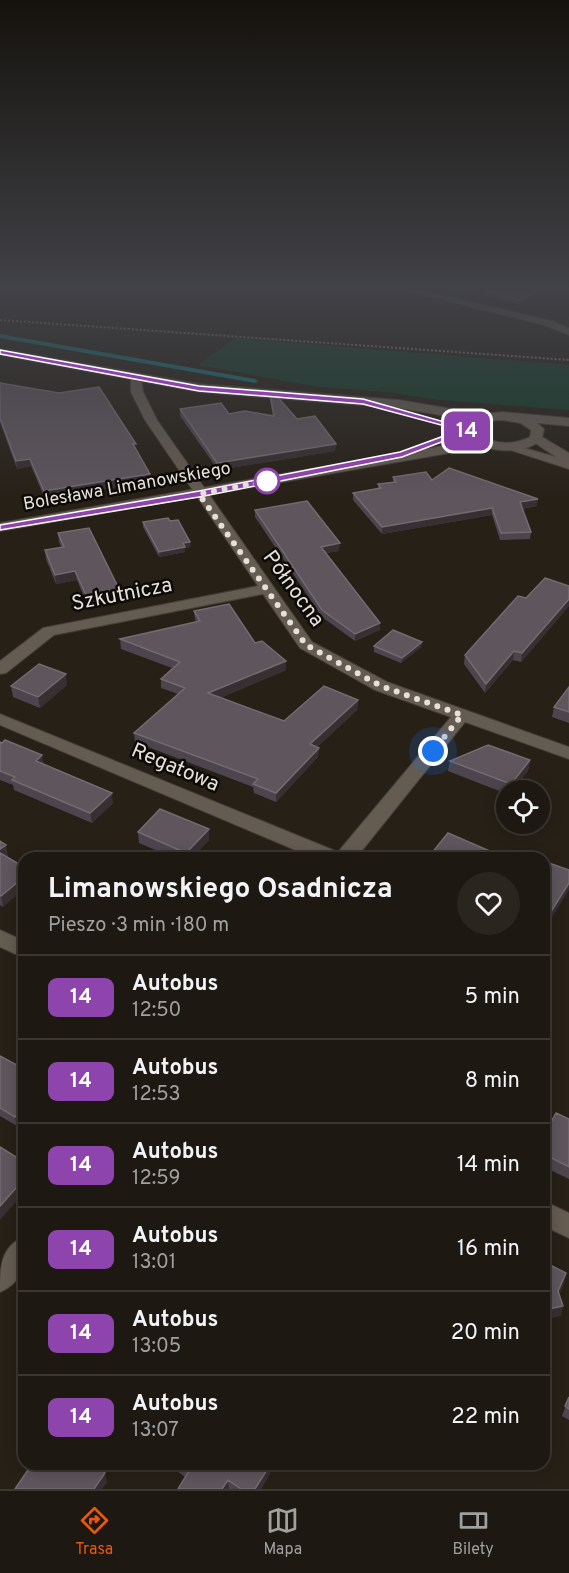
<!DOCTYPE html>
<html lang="pl">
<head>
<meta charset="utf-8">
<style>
  :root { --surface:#1d1811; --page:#2a251f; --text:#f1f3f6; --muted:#a0a09f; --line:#3b3731; --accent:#ea580c }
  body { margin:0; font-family:Overpass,sans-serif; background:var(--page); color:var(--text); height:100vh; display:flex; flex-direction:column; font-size:22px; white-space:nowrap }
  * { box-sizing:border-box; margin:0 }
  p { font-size:20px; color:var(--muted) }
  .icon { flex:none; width:33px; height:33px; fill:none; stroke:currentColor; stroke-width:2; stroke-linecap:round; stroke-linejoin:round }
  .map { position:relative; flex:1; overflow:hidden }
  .panel { position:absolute; left:18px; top:852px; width:532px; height:618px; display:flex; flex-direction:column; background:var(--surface); border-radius:18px; box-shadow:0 3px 15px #0003,0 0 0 2px var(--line) }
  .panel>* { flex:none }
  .badge { padding:0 12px; border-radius:9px; font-size:21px; line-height:39px }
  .tools { position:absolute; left:496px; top:780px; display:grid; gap:12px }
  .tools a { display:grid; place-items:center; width:54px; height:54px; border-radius:50%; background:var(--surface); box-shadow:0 3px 15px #0003,0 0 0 2px var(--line); font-size:30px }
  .you { position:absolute; width:30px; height:30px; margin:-15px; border:4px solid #fff; border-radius:50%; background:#1a73e8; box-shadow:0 0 0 9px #1a73e833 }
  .map>.badge { position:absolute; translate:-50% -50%; box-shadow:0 0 0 3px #fff }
  .round { display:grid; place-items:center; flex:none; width:63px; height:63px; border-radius:32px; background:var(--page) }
  .headline { display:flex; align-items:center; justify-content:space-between; height:102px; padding:0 30px }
  h1 { font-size:28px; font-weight:700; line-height:45px }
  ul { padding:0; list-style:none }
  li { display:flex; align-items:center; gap:18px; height:84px; padding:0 30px; border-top:2px solid var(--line) }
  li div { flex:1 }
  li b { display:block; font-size:22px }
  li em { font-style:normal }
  li .badge { min-width:66px; font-weight:700; text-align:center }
  .dock { display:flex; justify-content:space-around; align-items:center; height:84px; border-top:2px solid var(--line); background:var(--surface); font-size:16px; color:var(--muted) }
  .dock a { display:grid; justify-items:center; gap:3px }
  .dock .selected { color:var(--accent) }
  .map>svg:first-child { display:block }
</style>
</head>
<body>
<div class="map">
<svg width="569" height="1489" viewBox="0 0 569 1489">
  <rect width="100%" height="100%" fill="#272017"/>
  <path fill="#143c29" d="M235 338 569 365V410L439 400 386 392 319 387 198 365Z"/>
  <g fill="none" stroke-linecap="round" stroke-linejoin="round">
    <path fill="#12757c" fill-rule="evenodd" d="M0 334 255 379 258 381 255 383 0 338Z"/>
    <defs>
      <path id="minor" d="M398 289H416L552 321 569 328V335L544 325Z
        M131 374 141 377 143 392 157 420 312 642 387 682 569 747V759L465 722 356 858H314L0 725V714L338 852 451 717 375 690 300 648 263 594 54 635 6 673 0 674V661L43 628 258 586 145 420 131 392Z
        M537 434 569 453V469L501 447 507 443 556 457 532 441 531 438Z
        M0 930 24 941V958L0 947Z
        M544 1201 569 1213V1238L544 1226Z
        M24 1237C24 1260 25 1282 0 1292 0 1268 0 1247 24 1237Z"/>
      <path id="tertiary" d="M0 349 199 384 399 400 482 414 503 412 569 418V426L537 423 544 429 542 439C528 453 502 452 484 447L0 531V523L471 441 464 434V425L470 420 399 408 199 392 0 355ZM503 420 520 423 531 430 530 437C512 446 493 444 476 433V427L485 421Z"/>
    </defs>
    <use href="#minor" stroke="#433d37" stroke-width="2"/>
    <use href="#tertiary" stroke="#433d37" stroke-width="2"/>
    <path stroke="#8a847d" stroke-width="2" stroke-dasharray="2 2" stroke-linecap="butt" d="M0 320 569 360"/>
    <use href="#minor" fill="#645b51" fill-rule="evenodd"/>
    <use href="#tertiary" fill="#645b51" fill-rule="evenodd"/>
  </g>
  <path fill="#4d454e" d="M461 289H548L519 304Z
    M0 383 136 450 150 474 151 481 45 499 31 466 17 469 0 422Z
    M270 394 297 419 336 444 335 451 218 470 180 416V409L229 414 273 416 270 400Z
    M393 477 432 480 537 506 522 509 531 532 530 539 500 540 492 515 382 534 353 500V493L378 488V484L393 482Z
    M255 510 339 551 326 553 380 630 355 641 322 617 255 517Z
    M170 521 191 547 185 548V552L159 557 143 527V522Z
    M58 533 120 598 87 604 77 580 56 584 46 559 45 550 61 547 59 542Z
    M569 586V606L521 662 513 660 485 693 464 664 465 655 526 598Z
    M194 611 255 643 286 670 220 698 284 721 358 700 357 710 317 747 319 748 318 757 276 802 254 793 253 787 135 742 134 733 178 694 161 688V679L172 668 121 649 120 639 196 622 195 620Z
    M422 642 421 647 401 663 374 652V646Z
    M67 685 40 708 13 697 11 686Z
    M569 687V723L552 717 554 707Z
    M0 742 44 764 113 803 92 823 14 790 13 785 0 780Z
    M530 760 528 771 512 790H507V794L448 771 450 761Z
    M138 832 209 840 192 858H174L139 843Z
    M0 841 8 856 6 857 3 907 0 905Z
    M0 1056 24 1069V1118L17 1126 0 1116Z
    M569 1119V1179L544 1167V1135Z
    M569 1397V1420L562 1416Z
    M170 1464H269L270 1465V1474L261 1489H178L185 1477 171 1467Z
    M372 1464H386L382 1470Z"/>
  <path fill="#372f31" d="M540 289H548L519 304 520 300Z
    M336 444 335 451 218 470 217 463Z
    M30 459 31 466 17 469 16 461Z
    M150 474 151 481 45 499 44 491Z
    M538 499 537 506 519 509 520 502Z
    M492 508V515L382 534V527Z
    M190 542 191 547 185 548V552L159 557V552L183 543Z
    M340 543 339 551 321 554V547Z
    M75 571 77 580 56 584 55 575Z
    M119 589 120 598 87 604 86 595Z
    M569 599V606L521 662 522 653Z
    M380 623V630L355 641V634Z
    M422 642 421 647 401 663 402 658Z
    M514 651 513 660 485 693 486 684Z
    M286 661V670L209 703 208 693Z
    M66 674 67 685 40 708 38 697Z
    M358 700 357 710 309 754 310 744Z
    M319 748 318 757 276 802V793Z
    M42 755 44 765 36 761Z
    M530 760 528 771 512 790H510L511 784Z
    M112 793 113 803 92 823 90 813Z
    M209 829V840L192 858H187L186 853Z
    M6 845 8 856 0 862V849Z
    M24 877V889L3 907 1 896Z
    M569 883V890L544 930V923Z
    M24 1107V1118L17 1126 15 1117Z
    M24 1179V1193L0 1220V1206Z
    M566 1273 564 1284 556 1302 558 1291Z
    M563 1306 561 1316 547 1319 544 1324V1319L549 1309Z
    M270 1465V1474L261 1489H255Z
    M105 1473 107 1482 102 1489H94Z
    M228 1480 229 1489H222Z"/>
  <path fill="#5e555d" stroke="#736b70" stroke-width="1.5" d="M479 289H540L520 300Z
    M0 383 59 393 99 387 136 444H133L150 474 44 491 30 459 16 461 0 418Z
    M270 394H275L297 419 315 416 336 444 217 463 180 409 221 403 229 414 245 411 274 416Z
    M449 468 538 499 520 502 531 532 501 533 492 508 382 527 353 493 381 488 378 484 396 482 393 477 426 472 432 480Z
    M307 501 340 543 321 547 380 623 355 634 322 610 255 510Z
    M168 518 170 521 178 520 190 542 183 543 185 547 159 552 143 522Z
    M89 528 119 589 86 595 75 571 55 575 45 550 64 547 58 533Z
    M545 578 569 586V599L522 653 514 651 486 684 465 655 518 596 526 598Z
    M229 604 255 643 262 641 286 661 208 693 284 721 324 686 358 700 310 744 319 748 276 793 253 784 258 779 134 733 185 688 161 679 180 662 120 639 200 621 194 611Z
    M393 630 422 642 402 658 374 646Z
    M39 664 66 674 38 697 11 686Z
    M569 687V712L554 707Z
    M5 740 42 755 36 761 112 793 90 813 12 780 15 777 0 771V742L2 743Z
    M488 745 530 760 511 784 450 761Z
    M160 809 209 829 186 853 138 832Z
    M448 833 499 855 496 858H418L423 852 431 854Z
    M0 841 6 845 0 849Z
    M0 853 24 867V877L1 896 0 895Z
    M546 862 569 870V883L544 923V864Z
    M0 1056 24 1069V1107L15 1117 0 1108Z
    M556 1113 569 1119V1167L544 1154V1135Z
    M0 1147 24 1162V1179L0 1206Z
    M544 1262 566 1273 558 1291 563 1306 549 1309 544 1319Z
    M569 1397V1409L565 1406Z
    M32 1464H92L105 1473 94 1489H15Z
    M179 1464H269L270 1465 255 1489H241L228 1480 222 1489H178L189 1471Z"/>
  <linearGradient id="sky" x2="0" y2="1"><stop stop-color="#15120d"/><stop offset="0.58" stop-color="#414247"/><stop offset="1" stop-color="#414247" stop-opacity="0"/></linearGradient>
  <rect width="569" height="497" fill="url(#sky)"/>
  <path fill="#8e44ad" stroke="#fff" stroke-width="1.5" d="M0 350 199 386 363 399 473 430 402 457 199 497 0 530V525L199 491 400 452 460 430 363 404 199 391 0 354Z"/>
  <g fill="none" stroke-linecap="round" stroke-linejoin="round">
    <path stroke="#e5e0da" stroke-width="6" stroke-dasharray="0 10.8" d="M267 481 199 494 306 645 381 686 462 715 433 751"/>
  </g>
  <circle fill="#fff" stroke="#8e44ad" stroke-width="3" cx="267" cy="481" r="12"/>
  <g text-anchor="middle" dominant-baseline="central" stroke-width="5" stroke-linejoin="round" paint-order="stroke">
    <g font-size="18" fill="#e5e0da" stroke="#0d0a07">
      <text transform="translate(127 487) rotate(-10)">Bolesława Limanowskiego</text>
    </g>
    <g font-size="21" fill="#e5e0da" stroke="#0d0a07">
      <text transform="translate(293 589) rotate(54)">Północna</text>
      <text transform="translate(122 595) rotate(-11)">Szkutnicza</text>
      <text transform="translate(175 768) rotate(23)">Regatowa</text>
    </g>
  </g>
</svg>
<div class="tools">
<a><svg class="icon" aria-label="locate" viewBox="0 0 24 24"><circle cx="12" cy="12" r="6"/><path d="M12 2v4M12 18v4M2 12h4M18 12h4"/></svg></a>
</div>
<div class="you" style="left:433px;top:751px"></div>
<b class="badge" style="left:467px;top:431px;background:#8e44ad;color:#fff">14</b>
<section class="panel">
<div class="headline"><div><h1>Limanowskiego Osadnicza</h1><p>Pieszo · 3 min · 180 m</p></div><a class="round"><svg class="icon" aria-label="heart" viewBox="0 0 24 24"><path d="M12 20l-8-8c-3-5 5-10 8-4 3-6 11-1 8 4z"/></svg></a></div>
<ul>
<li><span class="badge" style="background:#8e44ad;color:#fff">14</span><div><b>Autobus</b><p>12:50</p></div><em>5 min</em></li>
<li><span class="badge" style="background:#8e44ad;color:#fff">14</span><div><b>Autobus</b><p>12:53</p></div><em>8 min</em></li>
<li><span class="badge" style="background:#8e44ad;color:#fff">14</span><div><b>Autobus</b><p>12:59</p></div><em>14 min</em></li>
<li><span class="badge" style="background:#8e44ad;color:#fff">14</span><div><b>Autobus</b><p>13:01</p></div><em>16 min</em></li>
<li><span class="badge" style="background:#8e44ad;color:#fff">14</span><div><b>Autobus</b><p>13:05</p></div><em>20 min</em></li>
<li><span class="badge" style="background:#8e44ad;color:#fff">14</span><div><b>Autobus</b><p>13:07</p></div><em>22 min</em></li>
</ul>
</section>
</div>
<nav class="dock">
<a class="selected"><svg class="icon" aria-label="directions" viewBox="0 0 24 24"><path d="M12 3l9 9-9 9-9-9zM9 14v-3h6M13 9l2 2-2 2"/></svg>Trasa</a>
<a><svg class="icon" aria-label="map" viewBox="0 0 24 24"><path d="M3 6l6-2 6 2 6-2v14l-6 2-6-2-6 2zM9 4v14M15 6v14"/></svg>Mapa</a>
<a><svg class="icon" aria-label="tickets" viewBox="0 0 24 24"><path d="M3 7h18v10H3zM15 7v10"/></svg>Bilety</a>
</nav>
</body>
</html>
